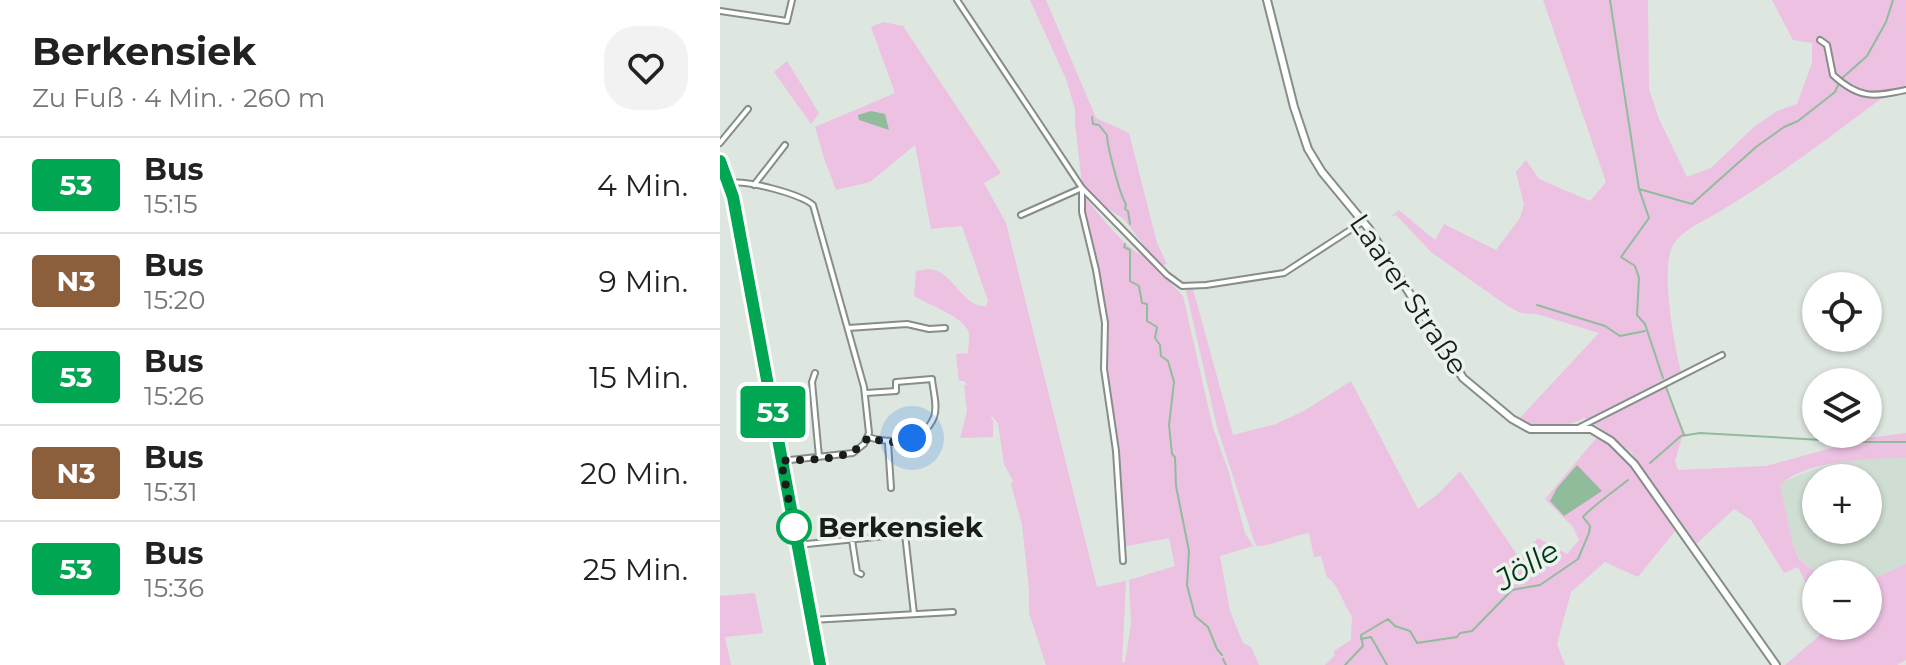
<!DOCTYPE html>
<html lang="de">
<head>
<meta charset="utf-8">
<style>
  :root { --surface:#fff; --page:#f2f2f2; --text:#222; --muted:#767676; --line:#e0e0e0 }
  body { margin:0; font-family:Montserrat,sans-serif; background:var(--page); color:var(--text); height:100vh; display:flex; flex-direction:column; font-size:30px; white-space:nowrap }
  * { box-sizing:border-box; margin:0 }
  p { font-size:26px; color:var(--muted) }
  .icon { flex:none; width:44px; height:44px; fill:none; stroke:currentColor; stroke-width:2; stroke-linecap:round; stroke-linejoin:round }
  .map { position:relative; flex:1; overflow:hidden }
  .panel { display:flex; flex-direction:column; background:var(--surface); width:720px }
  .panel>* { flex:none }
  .badge { padding:0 16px; border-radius:6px; font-size:28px; line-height:52px }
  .fabs { position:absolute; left:1082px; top:272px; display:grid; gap:16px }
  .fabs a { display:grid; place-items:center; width:80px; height:80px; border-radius:50%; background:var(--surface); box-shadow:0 2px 6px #0004; font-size:40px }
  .you { position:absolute; width:40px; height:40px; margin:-20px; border:6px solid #fff; border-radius:50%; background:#1a73e8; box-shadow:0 0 0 12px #1a73e833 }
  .map>.badge { position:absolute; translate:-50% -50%; box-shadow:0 0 0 4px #fff }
  .round { display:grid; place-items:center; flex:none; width:84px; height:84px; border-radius:32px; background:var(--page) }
  .overview { display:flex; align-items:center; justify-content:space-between; height:136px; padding:0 32px }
  h1 { font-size:38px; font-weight:700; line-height:60px }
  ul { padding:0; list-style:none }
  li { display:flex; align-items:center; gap:24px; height:96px; padding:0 32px; border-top:2px solid var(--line) }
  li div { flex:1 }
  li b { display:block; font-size:30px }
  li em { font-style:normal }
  li .badge { min-width:88px; font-weight:700; text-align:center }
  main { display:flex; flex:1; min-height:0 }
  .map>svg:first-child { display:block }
</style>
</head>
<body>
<main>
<section class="panel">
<div class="overview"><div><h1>Berkensiek</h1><p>Zu Fuß · 4 Min. · 260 m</p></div><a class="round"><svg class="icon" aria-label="heart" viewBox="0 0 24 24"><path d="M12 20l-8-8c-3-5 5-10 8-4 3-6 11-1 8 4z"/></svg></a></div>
<ul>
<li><span class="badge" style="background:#00a651;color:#fff">53</span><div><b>Bus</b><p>15:15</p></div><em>4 Min.</em></li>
<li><span class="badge" style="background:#8b5e3c;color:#fff">N3</span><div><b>Bus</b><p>15:20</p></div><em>9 Min.</em></li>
<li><span class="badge" style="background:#00a651;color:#fff">53</span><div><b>Bus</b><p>15:26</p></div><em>15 Min.</em></li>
<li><span class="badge" style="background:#8b5e3c;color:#fff">N3</span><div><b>Bus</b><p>15:31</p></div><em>20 Min.</em></li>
<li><span class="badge" style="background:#00a651;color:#fff">53</span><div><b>Bus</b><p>15:36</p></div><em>25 Min.</em></li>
</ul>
</section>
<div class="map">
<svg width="1186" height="665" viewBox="0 0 1186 665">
  <rect width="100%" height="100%" fill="#dee6e0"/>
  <path fill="#cfddd2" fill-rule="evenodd" d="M1136 458H1186V564L1148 581V574H1098L1079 558 1074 548 1060 486 1065 481 1098 468ZM1096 478H1148V530H1096Z"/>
  <path fill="#ecc1e2" d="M310 0H326L376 118 409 133 437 243 447 264 443 265 428 251 404 219 385 207 362 185 355 123V109L346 79Z
    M823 0H928L929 89 939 119 967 177 991 168 1034 127 1057 111 1077 104 1092 63V43L1073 40 1052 0H1186V87L1160 93 1162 98C1108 138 1055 179 997 213 984 221 961 231 953 245 940 269 954 345 961 371L913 396 905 405 945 386 966 436 962 437 955 461 958 470 1046 466 1148 438 1186 433V458C1154 458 1082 460 1060 486L1074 548 1079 559 1098 574H1096V603L1078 567 1064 573 1031 520 1014 509 974 546 911 452 871 421 864 418C846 428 817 430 798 420L879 333 817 314 801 313 789 307 711 252 676 215 670 217 679 210 715 240 724 224 776 250 800 218 804 205 796 172 806 160 819 179 870 201 886 182Z
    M163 22 183 26 281 173 264 183 286 223 377 587 406 581 402 663 405 662 411 624 409 580 455 566 449 538 407 546 402 545 399 459 385 369 386 323 382 288 368 236 364 196C377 211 407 252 425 256L463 296 493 428 509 473 525 533 533 546 500 556 510 611 523 643 531 647 539 665H326L309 613V590L302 525 291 484 293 481 284 464 278 423 270 414 273 421V437L240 438 247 411 244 385H247L244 381H239L236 354 248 353C248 347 250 338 249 333 245 317 207 304 194 296L196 271C202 270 209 268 215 270 234 276 246 309 266 306L268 301 242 226 211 229 195 145 150 182 116 190 104 158 95 127 175 93 151 27Z
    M67 61 99 113 91 124 54 72Z
    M473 289 513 435 556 424 584 411 631 381 698 509 718 494 740 471 800 559 818 538 847 554 859 540 853 527 825 499 878 436 907 460 955 531 918 577 885 562 851 592 837 644 845 665H605L615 655 614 651 631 640 632 616C622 603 620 586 607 577L601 556 594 557 589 533C571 536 554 545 537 546L534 541 497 427 466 290Z
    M1186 564V660L1177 665H1065L1099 636 1106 626H1148V581Z
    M35 593 43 633 5 637 11 665H0V596Z"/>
  <path fill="#91bc9b" d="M151 111 165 114 169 130 139 120 138 115Z
    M857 465 882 491 844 516 830 501 837 488Z"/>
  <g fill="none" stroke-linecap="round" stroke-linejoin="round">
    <path stroke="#91bc9b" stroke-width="2" d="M890 0 919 189 929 218 901 257 915 266 919 278 917 315 925 324 943 378
      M1120 80 1147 56 1166 22 1173 0
      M372 117 373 124 379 125 387 135C387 145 400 196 406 204L405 209 408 211 410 224
      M919 189 972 204 1036 147 1064 127 1078 121 1115 92 1119 83
      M405 244 404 247 410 250V281L419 286 422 303 427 304V321L437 327 435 338 440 345 441 356 448 361 454 382 449 425 452 454 455 457 456 486 469 551 467 585 475 616 488 627 497 649 502 655
      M817 305 885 326 900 336 925 331
      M946 387 964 435
      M930 463 961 436 980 433 1136 442H1186
      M641 639 651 637 667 665
      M503 659 506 665
      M625 665 643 646 641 635 668 619 675 626 690 631 697 643 737 637 740 633 752 631 792 590 820 585 858 559 869 533 870 526 863 517C870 508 897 489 908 480"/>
    <defs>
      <path id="street" d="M237 0 362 188 447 275 462 286 486 285 564 273 644 221
        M0 11 67 21 72 0
        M1100 40 1107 45 1113 75C1139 99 1153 97 1186 90
        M0 143 28 109
        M10 183C28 180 80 194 93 205L144 387 149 433 144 444 133 453 61 461
        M34 185 65 145
        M362 188V212L376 270 385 323 384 369 396 451 403 561
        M301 215 362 188
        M128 328 187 324 209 329 225 328
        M95 373 92 382 99 457
        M146 393 176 391V382L212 379C213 391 218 406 214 417 203 444 171 444 148 437
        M860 427 1002 355
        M168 443 171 488
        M132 540 137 572 141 574
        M77 545 185 534 194 614
        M91 620 233 612"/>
      <path id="secondary" d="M547 0 574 107 588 149 602 172 649 229 743 378 792 419 810 429H871L891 441 914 464 1056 665
        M0 161 13 197 100 665"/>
    </defs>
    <use href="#street" stroke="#868e88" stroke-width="8"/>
    <use href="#secondary" stroke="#868e88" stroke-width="10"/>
    <use href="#street" stroke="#fff" stroke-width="4"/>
    <use href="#secondary" stroke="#fff" stroke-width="6"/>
  </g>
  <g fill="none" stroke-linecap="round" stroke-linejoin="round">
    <defs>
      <path id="line" d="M0 161 13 197 100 665"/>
    </defs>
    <use href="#line" stroke="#fff" stroke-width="18"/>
    <use href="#line" stroke="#00a651" stroke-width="12"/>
    <path stroke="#191c1a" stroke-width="8" stroke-dasharray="0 14.4" d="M74 527 61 461C88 458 133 464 148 437L168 443 192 438"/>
  </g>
  <circle fill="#fff" stroke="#00a651" stroke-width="4" cx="74" cy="527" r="16"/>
  <g text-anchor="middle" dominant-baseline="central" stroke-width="7" stroke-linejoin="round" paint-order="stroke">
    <g font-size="28" fill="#191c1a" stroke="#ebf3ed">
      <text transform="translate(689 294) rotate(56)">Laarer Straße</text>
    </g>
    <g font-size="28" font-weight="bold" fill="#191c1a" stroke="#ebf3ed" text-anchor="start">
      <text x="98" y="527">Berkensiek</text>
    </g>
    <g font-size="30" font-style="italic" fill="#003617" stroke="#ebf3ed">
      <text transform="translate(807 565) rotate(-31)">Jölle</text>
    </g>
  </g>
</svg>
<div class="fabs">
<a><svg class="icon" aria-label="locate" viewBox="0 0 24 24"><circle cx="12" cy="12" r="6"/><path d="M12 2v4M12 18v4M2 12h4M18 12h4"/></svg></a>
<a><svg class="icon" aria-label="layers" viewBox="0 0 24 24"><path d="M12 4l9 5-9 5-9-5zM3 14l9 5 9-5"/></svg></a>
<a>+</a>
<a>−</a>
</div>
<div class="you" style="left:192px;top:438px"></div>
<b class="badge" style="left:53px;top:412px;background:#00a651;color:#fff">53</b>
</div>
</main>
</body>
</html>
